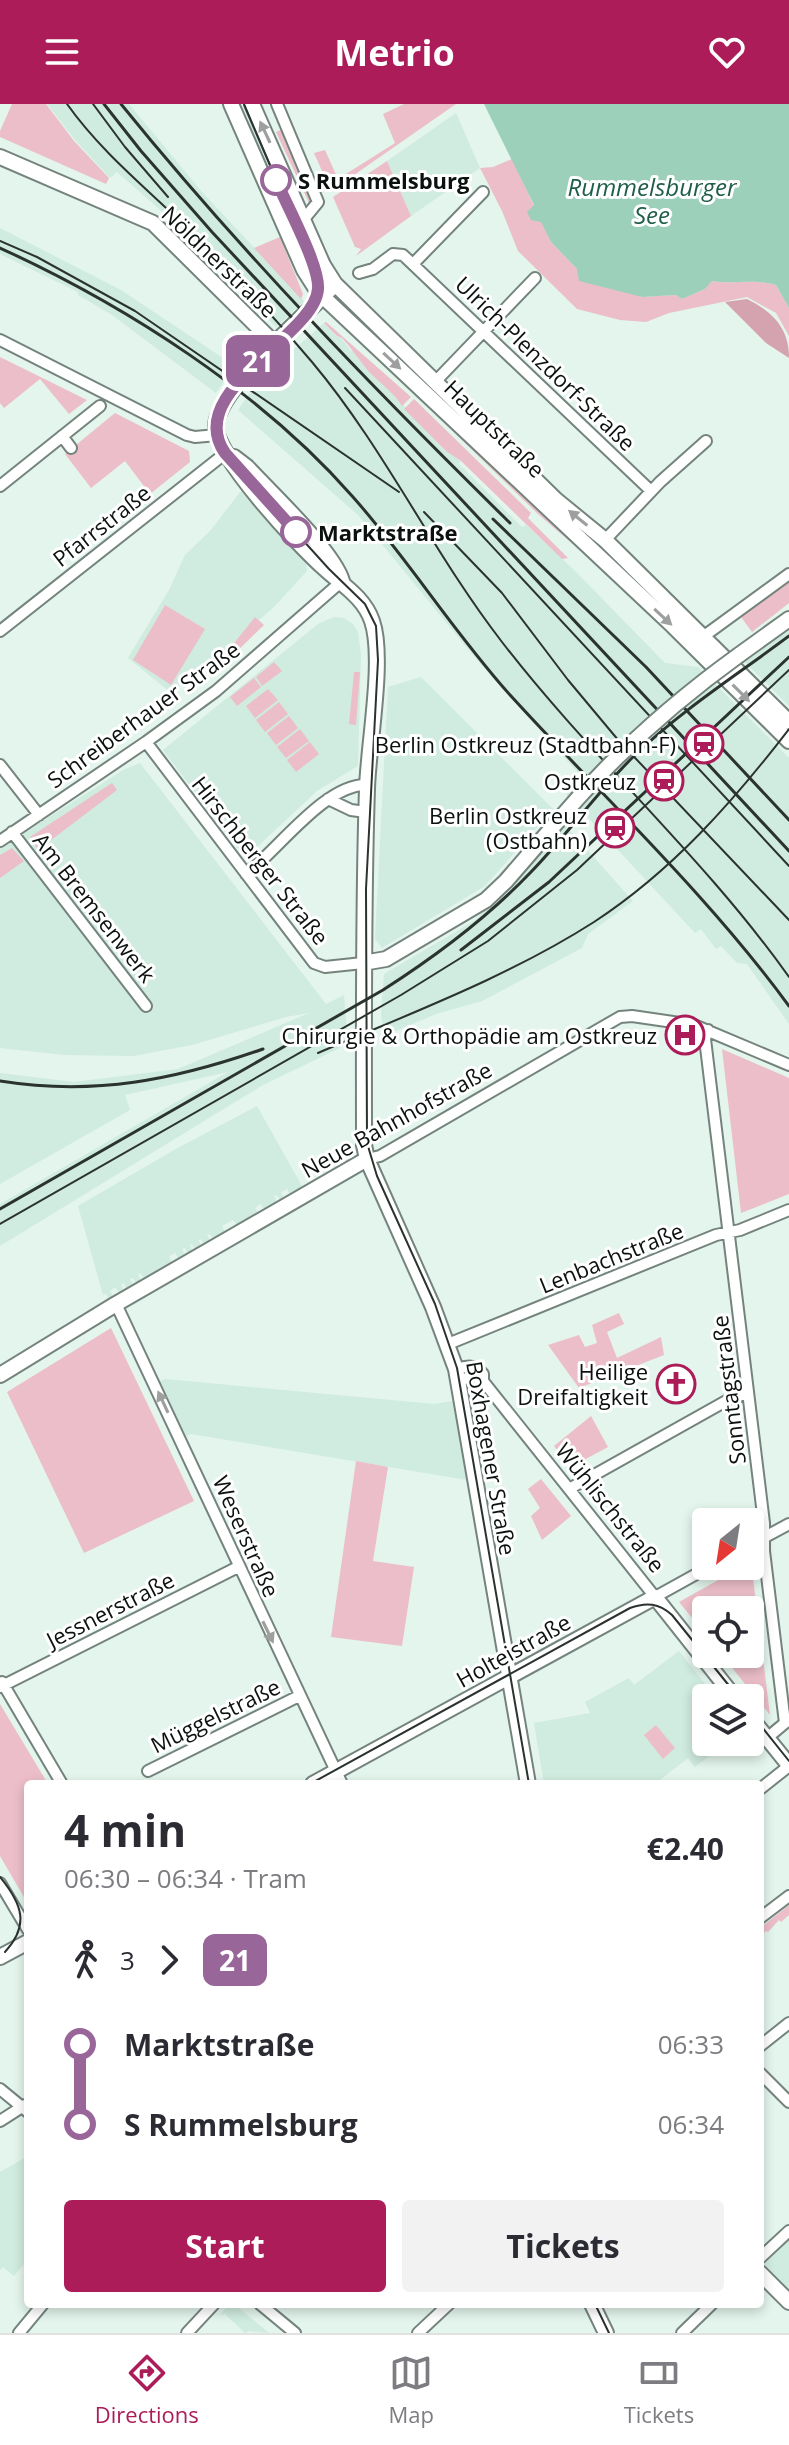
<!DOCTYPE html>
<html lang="en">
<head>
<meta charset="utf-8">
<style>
  :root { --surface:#fff; --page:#f2f2f3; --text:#2b2b33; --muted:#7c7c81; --line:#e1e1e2; --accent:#ab1c58 }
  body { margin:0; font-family:"Open Sans",sans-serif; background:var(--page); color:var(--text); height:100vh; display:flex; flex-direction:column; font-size:30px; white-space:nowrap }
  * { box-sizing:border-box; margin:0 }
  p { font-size:26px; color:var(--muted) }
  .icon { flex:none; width:44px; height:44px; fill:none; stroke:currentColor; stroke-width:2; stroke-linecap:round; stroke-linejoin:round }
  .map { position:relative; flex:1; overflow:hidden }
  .panel { position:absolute; left:24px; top:1676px; width:740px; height:528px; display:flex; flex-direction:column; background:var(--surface); border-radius:8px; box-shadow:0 4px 12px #0003 }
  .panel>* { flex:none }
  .badge { padding:0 16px; border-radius:12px; font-size:28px; line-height:52px }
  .needle { width:52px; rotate:210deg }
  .buttons { position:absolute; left:692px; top:1404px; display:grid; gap:16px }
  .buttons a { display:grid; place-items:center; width:72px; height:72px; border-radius:8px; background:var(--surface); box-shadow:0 4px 12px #0003; font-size:40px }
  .map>.badge { position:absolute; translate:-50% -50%; box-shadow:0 0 0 4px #fff }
  .legs { display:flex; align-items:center; gap:12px; height:88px; padding:0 40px; font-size:26px }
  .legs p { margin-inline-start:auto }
  .overview { display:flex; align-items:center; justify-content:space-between; height:136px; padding:0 40px }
  h1 { font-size:44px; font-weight:700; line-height:60px }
  .primary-button { display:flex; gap:16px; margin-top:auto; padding:16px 40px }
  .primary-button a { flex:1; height:92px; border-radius:8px; background:var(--accent); color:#fff; font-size:32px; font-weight:700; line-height:92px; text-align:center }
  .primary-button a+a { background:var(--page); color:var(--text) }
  ul { padding:0 40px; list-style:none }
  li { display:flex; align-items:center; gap:28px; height:80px; font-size:30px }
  li i { display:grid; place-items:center; width:12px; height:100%; margin:0 10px; background:currentColor }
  li i::after { content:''; width:20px; height:20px; margin:-10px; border:6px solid; border-radius:50%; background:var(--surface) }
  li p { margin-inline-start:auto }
  li:first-child i { background:linear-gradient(#0000 50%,currentColor 0) }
  li:last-child i { background:linear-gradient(currentColor 50%,#0000 0) }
  header { display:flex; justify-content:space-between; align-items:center; height:104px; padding:0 40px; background:var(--accent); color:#fff; font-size:36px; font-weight:700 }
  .tabs { display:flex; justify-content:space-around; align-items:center; height:112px; border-top:2px solid var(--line); background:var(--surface); font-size:22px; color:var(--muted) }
  .tabs a { display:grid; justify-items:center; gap:4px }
  .tabs .selected { color:var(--accent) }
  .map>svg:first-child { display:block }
</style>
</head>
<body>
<header><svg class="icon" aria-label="menu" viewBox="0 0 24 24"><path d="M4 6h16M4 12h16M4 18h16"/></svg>Metrio<svg class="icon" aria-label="heart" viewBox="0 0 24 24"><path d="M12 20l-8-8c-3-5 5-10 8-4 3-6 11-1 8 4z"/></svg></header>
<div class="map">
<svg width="789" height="2229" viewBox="0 0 789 2229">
  <rect width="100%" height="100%" fill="#e3f5ed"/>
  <path fill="#d0ebdf" d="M47 0H129L202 88 304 197 276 223 176 120 117 68 110 74 75 36Z
    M456 9 480 64 411 112 387 57Z
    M254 14 317 164 311 166 246 18Z
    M0 124 121 186 235 262 216 289 112 211 78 191V188L0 150Z
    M324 219 336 232 341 234 351 247 355 248 445 347 450 348 460 357 459 360 522 423 526 421 575 467 665 559 698 563 789 654V920L747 860 737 859 721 842 716 845 701 825 695 829 566 690 581 672 477 556 358 411 238 306 258 277Z
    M241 387 306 460 307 467 275 502 232 540 170 588 128 554 169 486 185 451 210 427Z
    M334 513 344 514 353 520 358 528 361 550 358 662 317 687 245 754 163 646 318 520Z
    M789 523V602L743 556Z
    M421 573 553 705 485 782 382 844 375 835 388 583Z
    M140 659 326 900 344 891 348 940 263 981 0 1142V1100L228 968 125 991 130 1006 0 1080V969L74 978 178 965 309 909 286 913 192 941 133 952 65 951 0 944V744L125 665Z
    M564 720 633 797 588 830 582 844 482 897 436 910 384 932 381 910 384 870 474 817 526 767Z
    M257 1002 302 1082 290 1090 287 1085 281 1088 284 1094 280 1096 277 1091 274 1092 277 1098 264 1105 260 1100 255 1104 258 1109 237 1121 233 1116 222 1122 225 1128 213 1135 210 1130 207 1131 210 1136 204 1140 201 1135 198 1136 201 1141 195 1145 192 1140 190 1141 192 1146 188 1149 185 1144 182 1145 185 1151 178 1154 175 1149 169 1152 172 1158 144 1174 140 1169 138 1171 141 1176 136 1179 133 1174 130 1175 133 1180 126 1184 124 1179 121 1180 123 1186 119 1188 115 1183 110 1187 113 1192 109 1195 106 1190 103 1191 78 1102 174 1046Z
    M165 1275 434 1300 453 1297 467 1376 191 1330 186 1332 160 1277Z
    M679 1547 716 1594H706V1638H727L695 1663 688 1654 655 1680H544L534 1619 590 1609 585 1598 629 1574 634 1581Z
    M28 2052V2155L14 2172 3 2163 0 2166V2068Z
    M789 2135V2186L764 2160Z
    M229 2200H234L269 2229 249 2227 245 2229 225 2210 220 2211Z"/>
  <path fill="#ecbec9" d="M12 0H46L74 37 109 74 106 80 0 33V27Z
    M404 0H456L331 87 314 49 325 46 338 75 395 39 383 10Z
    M285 24 313 93 310 101 276 28Z
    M512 55 551 138 577 165 642 193 676 191 682 195 705 185 712 177C735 181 751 174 776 181L789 204V232L776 209 747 193 669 209 646 218 620 216 577 205 518 147 502 107 480 64 493 63Z
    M387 57 411 112 356 152 361 145 355 143 333 93Z
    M280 133 303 190 301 195 254 144Z
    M338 216 583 446 582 448 538 410Z
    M326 218 411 293 402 302C395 290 381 280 370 269 359 256 352 245 342 234L337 232 324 219Z
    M0 253 87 296 69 310 40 275 4 304 0 299Z
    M414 295 531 409 528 414 568 454 562 455 461 357 446 347 404 305Z
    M115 309 189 347 190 358 150 390 125 357 91 384 65 350Z
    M789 478V499L752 528 741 513Z
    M165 501 205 525 171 581 133 556Z
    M255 513 264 521 232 552 227 548Z
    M274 558 282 567 262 582 256 573Z
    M354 568H360L356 621 349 620Z
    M254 574 261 583 237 602 230 593Z
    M268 585 278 596 255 614 246 602Z
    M279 598 288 610 265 628 256 616Z
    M289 612 298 624 276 641 267 629Z
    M300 625 309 637 286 654 277 643Z
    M310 638 319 650 296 668 287 656Z
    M112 679 117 686 38 746 30 733Z
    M12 744 24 757 0 774V751Z
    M722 945 789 974V1090L741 1109Z
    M619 1209 624 1220 607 1228 617 1254 661 1233 664 1251 579 1284 548 1241 579 1231 585 1243 597 1239 592 1221Z
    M111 1224 194 1397 84 1449 7 1288Z
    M591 1312 608 1343 571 1363 554 1342Z
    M356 1357 388 1363 373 1457 414 1463 402 1542 331 1533Z
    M541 1375 571 1412 542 1436 531 1412 540 1404 528 1385Z
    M750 1458H751L770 1611 721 1550H750V1506H706V1531L679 1498 743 1462H750Z
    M0 1600 48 1680H28V1800L0 1752Z
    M656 1621 675 1644 663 1655 644 1631Z
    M789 1801V1811L781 1818 779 1816 768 1828 766 1827 760 1834V1824Z"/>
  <path fill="#d4a3af" d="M747 195C773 208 789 224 789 254L766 239 725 198Z"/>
  <path fill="#9dd0bb" d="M484 0H789V204L776 181C750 174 736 181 712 177L705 185 682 195 676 191 642 193 579 177 577 165 551 138 541 118 531 116 527 108 534 101Z"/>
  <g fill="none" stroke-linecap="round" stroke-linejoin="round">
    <defs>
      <path id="street" d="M277 0 318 98 304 115
        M413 160 483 88
        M359 169 373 165 393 150 403 151 651 387
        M0 236 187 331 195 333 217 331
        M434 279 535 174
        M62 332 71 344
        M0 382 100 302
        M605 436 660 378 706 337
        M0 527 227 348
        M700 535 789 470
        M146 638 314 859 325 863 363 859
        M0 661 39 711
        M328 695 351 706 366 708
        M12 728 146 902
        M0 737 146 638 216 587 342 477
        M246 770C278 746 326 679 367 681
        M708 926 705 935 764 1419V1447L785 1619 767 1634
        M367 1055 380 1052 620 913 632 912 694 921 789 961
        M116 1200 342 1680
        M448 1240 716 1131 740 1126 789 1106
        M456 1265C468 1262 474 1260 483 1270V1277L655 1493 711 1462
        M458 1276 474 1273 483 1277
        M569 1385 735 1292 748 1290
        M750 1441 789 1420
        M2 1578 62 1680
        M0 1583 238 1463
        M148 1667 299 1592
        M760 1685 789 1662
        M0 1779 28 1826
        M760 1814 789 1792
        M760 1942 789 1919
        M760 1969 789 1998
        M0 1985 28 2008
        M0 2017 25 2001
        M760 2154 789 2127
        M260 2200 295 2229
        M19 2229 43 2200
        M187 2229 214 2200
        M418 2229 449 2200
        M682 2229 712 2200"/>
      <path id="secondary" d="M231 0 304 166 318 188 673 522 789 637
        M252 0 323 161 335 180 556 396 605 436 789 618
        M0 53 153 119 275 240
        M335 180C308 210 217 285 216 322 214 351 300 443 324 464 341 480 364 493 372 517 385 554 368 642 367 685 363 804 364 922 364 1041L367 1055 433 1203 456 1265 528 1680
        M234 353 247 363C271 389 333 447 342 477
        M739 551 789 515
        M363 859 386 855 486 796 506 777 557 718
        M0 1271 116 1200 367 1055
        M750 1613 789 1661
        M313 1680 655 1493 735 1594
        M0 1853 28 1838
        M760 2169 789 2198
        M592 2200 606 2229"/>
    </defs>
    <use href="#street" stroke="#74847d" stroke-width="14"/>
    <use href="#secondary" stroke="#74847d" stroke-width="18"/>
    <use href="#street" stroke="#fff" stroke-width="10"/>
    <use href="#secondary" stroke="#fff" stroke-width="14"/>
    <path stroke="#2b332f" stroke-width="2" d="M67 0C99 45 140 79 180 117 226 161 271 209 312 258 385 345 433 449 502 538 592 655 704 753 789 873
      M93 0 125 43 168 93
      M244 0 314 165C318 175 320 185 316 195 308 214 288 227 274 241 259 256 245 270 233 288 213 316 209 331 233 359L329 465 365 500 376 522 378 556 366 785 367 1039 377 1072 435 1200 457 1264 529 1680
      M0 137 37 153 135 207 399 388
      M345 284 789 762
      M424 408 502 489 568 576 619 637 789 816
      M318 949C411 909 508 873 594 818 672 767 733 698 789 625
      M0 1120 401 891 488 837 577 766 789 566
      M750 1608 789 1657
      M310 1680 630 1504C646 1498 659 1499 672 1511L739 1594
      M0 1773C22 1800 30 1821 5 1848
      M595 2200 609 2229"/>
    <path stroke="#2b332f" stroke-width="3" d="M104 0 141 47 212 128 789 747
      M121 0C240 147 375 286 510 419
      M0 144C127 202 261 288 353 393 409 456 454 529 511 592 604 694 707 790 789 902
      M493 415 646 563 789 716
      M461 846 549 778 789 553
      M0 977C94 992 175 976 263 945
      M0 1105 383 886C436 852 486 815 530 769 567 731 597 688 635 651 683 605 737 571 789 532"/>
    <defs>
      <path id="secondary-bridge" d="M557 718C611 654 671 600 739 551"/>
    </defs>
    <use href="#secondary-bridge" stroke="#74847d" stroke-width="18" stroke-linecap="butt"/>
    <use href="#secondary-bridge" stroke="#fff" stroke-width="14"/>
  </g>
  <defs><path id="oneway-solid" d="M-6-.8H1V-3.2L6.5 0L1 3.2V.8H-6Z" transform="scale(2)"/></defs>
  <g fill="#9da09f">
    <use href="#oneway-solid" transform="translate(265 28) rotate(-115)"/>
    <use href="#oneway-solid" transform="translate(392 257) rotate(43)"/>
    <use href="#oneway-solid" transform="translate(578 414) rotate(-141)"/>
    <use href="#oneway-solid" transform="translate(663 513) rotate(43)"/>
    <use href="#oneway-solid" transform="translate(741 589) rotate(45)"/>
    <use href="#oneway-solid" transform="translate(163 1298) rotate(-115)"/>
    <use href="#oneway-solid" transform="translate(268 1528) rotate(64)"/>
  </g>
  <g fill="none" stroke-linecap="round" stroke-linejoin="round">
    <defs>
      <path id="line-1" d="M276 76C286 100 320 162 318 185 315 232 182 287 225 349L296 428"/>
    </defs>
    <use href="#line-1" stroke="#fff" stroke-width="18"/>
    <use href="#line-1" stroke="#969" stroke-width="12"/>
  </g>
  <defs>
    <symbol id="station-ring" viewBox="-11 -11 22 22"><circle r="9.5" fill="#fff" stroke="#ab1c58" stroke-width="1.5"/><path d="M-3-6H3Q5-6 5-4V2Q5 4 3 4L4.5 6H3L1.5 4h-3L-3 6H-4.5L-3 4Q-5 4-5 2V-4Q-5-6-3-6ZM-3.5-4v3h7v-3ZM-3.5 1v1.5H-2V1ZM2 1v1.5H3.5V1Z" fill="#ab1c58"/></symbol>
    <symbol id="hospital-ring" viewBox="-11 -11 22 22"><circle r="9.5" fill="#fff" stroke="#ab1c58" stroke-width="1.5"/><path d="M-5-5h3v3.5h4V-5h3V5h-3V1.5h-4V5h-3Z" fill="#ab1c58"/></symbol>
    <symbol id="church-ring" viewBox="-11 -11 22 22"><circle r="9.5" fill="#fff" stroke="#ab1c58" stroke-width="1.5"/><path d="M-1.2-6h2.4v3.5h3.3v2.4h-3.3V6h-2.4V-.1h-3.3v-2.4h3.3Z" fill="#ab1c58"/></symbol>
  </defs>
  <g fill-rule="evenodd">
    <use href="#station-ring" x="682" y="618" width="44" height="44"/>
    <use href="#station-ring" x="642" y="655" width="44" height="44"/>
    <use href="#station-ring" x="593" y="702" width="44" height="44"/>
    <use href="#hospital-ring" x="663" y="909" width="44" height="44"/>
    <use href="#church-ring" x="654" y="1258" width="44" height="44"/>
  </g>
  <g fill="#fff" stroke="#969" stroke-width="4">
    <circle cx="276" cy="76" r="14"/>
    <circle cx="296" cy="428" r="14"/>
  </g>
  <g text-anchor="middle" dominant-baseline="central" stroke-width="6" stroke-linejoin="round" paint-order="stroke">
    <g font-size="22" font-weight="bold" fill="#0b110e" stroke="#fff" text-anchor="start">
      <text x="298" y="76">S Rummelsburg</text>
      <text x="318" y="428">Marktstraße</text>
    </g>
    <g font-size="22" fill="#0b110e" stroke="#fff">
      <text transform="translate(220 157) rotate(44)">Nöldnerstraße</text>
      <text transform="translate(546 259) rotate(44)">Ulrich-Plenzdorf-Straße</text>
      <text transform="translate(495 324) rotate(44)">Hauptstraße</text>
      <text transform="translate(101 421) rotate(-38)">Pfarrstraße</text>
      <text transform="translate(143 610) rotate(-36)">Schreiberhauer Straße</text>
      <text transform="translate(261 756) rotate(52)">Hirschberger Straße</text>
      <text transform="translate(95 803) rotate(52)">Am Bremsenwerk</text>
      <text transform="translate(396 1015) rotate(-29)">Neue Bahnhofstraße</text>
      <text transform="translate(611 1153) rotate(-22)">Lenbachstraße</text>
      <text transform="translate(728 1286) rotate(-97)">Sonntagstraße</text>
      <text transform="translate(492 1354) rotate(80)">Boxhagener Straße</text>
      <text transform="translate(611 1403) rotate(51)">Wühlischstraße</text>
      <text transform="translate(247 1432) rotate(66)">Weserstraße</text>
      <text transform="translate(110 1505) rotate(-27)">Jessnerstraße</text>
      <text transform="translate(513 1546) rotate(-29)">Holteistraße</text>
      <text transform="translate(215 1611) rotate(-26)">Müggelstraße</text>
    </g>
    <g font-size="22" fill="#0b110e" stroke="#fff" text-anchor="end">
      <text x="676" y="640">Berlin Ostkreuz (Stadtbahn-F)</text>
      <text x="636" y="677">Ostkreuz</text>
      <text x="587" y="711">Berlin Ostkreuz<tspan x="587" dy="25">(Ostbahn)</tspan></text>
      <text x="657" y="931">Chirurgie &amp; Orthopädie am Ostkreuz</text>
      <text x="648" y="1267">Heilige<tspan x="648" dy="25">Dreifaltigkeit</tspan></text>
    </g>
    <g font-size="24" font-style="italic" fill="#1f5e49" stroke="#fff">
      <text x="652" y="82">Rummelsburger<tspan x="652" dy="28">See</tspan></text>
    </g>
  </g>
</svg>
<div class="buttons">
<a><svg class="needle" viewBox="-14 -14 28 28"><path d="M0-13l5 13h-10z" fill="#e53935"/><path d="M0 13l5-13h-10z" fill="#7c7c81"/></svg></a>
<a><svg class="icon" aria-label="locate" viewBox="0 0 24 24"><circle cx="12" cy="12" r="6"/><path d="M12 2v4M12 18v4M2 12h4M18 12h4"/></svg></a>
<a><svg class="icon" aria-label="layers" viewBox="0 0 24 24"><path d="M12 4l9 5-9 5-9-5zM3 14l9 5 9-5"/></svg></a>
</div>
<b class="badge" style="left:258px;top:257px;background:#969;color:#fff">21</b>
<section class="panel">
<div class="overview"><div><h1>4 min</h1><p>06:30 – 06:34 · Tram</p></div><b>€2.40</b></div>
<div class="legs"><svg class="icon" aria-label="walk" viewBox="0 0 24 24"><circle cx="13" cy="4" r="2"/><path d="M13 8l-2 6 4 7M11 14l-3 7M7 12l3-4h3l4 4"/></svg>3<svg class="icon" aria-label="forward" viewBox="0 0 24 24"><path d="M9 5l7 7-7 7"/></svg><b class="badge" style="background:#969;color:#fff">21</b></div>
<ul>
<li><i style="color:#969"></i><b>Marktstraße</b><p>06:33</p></li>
<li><i style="color:#969"></i><b>S Rummelsburg</b><p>06:34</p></li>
</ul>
<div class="primary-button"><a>Start</a><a>Tickets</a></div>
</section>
</div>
<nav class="tabs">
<a class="selected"><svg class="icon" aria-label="directions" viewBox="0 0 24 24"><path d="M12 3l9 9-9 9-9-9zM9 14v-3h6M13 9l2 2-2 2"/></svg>Directions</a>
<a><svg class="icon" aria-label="map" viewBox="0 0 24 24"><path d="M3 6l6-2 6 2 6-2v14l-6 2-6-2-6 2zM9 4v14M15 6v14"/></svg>Map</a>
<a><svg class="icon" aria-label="tickets" viewBox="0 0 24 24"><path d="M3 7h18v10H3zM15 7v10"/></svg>Tickets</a>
</nav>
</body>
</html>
